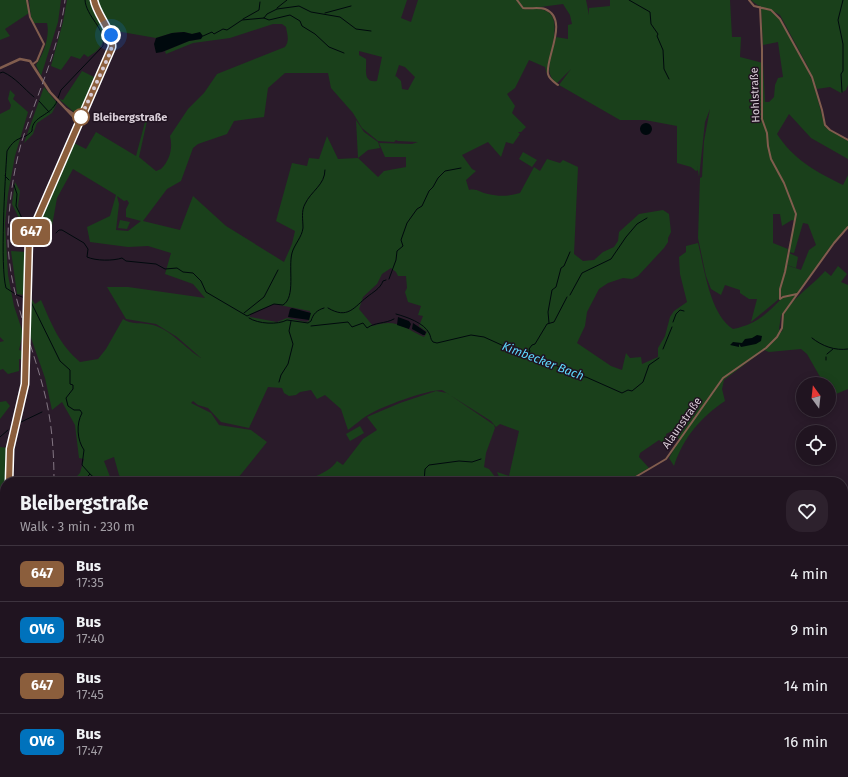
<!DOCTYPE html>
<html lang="en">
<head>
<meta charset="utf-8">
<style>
  :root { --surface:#201420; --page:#2d212d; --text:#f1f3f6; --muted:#a29ea5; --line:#3d333e }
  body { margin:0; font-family:"Fira Sans",sans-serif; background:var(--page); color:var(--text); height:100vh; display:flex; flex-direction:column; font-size:15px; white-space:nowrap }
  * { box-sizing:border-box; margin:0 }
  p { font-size:13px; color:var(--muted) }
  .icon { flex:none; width:22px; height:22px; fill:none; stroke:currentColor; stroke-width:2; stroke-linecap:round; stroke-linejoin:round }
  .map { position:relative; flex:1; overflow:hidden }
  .sheet { position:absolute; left:0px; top:477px; width:848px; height:300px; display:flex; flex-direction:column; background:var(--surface); border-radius:16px 16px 0 0; box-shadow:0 2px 10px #0003,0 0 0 1px var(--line) }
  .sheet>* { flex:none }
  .badge { padding:0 8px; border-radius:6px; font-size:14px; line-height:26px }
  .needle { width:26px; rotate:345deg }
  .buttons { position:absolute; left:796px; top:377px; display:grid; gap:8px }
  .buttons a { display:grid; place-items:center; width:40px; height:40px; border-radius:50%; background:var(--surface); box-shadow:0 2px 10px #0003,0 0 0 1px var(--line); font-size:20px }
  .you { position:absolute; width:20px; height:20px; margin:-10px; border:3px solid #fff; border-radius:50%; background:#1a73e8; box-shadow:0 0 0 6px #1a73e833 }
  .map>.badge { position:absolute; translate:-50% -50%; box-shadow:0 0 0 2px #fff }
  .round { display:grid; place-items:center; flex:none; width:42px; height:42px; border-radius:16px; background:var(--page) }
  .summary { display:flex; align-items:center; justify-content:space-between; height:68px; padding:0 20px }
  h1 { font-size:19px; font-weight:700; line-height:30px }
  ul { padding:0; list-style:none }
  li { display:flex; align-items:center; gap:12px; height:56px; padding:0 20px; border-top:1px solid var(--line) }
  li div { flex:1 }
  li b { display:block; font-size:15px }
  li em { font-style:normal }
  li .badge { min-width:44px; font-weight:700; text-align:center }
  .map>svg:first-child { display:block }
</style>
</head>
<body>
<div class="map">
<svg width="848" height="777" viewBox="0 0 848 777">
  <rect width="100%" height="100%" fill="#2a1b2a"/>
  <path fill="#1a401b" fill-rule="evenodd" d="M0 0H27L29 13 5 29 10 36 0 40Z
    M29 0H61L58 22 41 76 36 65C44 54 50 35 47 23H34L31 17Z
    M67 0H407L401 18 411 22 418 0H586L589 15V8L610 6V0H730L732 37H741L740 57 763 63 765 102H769L774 97 775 85 778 78 783 77 778 42 763 45 761 8 771 11 780 19 807 69 814 85 825 127 848 141V159L811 138 789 114 777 134C793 159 816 172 843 185L848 175V226L830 247 781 316 779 329 782 332C783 327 782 320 783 316 789 301 814 284 825 271L831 276 838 266 847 274 841 282 848 285V389L836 394 829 388V384L823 382 807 354 801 349 769 352 764 350 724 380 722 389 725 401C701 417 683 438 674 466L669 458 679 440 674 430 666 434 667 442 664 444 659 440 640 453 639 457 649 468 625 482H501L497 472 509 476 519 431 500 424 496 427 491 421 442 390C426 390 383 406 368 415 361 419 355 425 348 430L341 409 325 395 317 399 311 390 300 392 296 395 289 396 284 393 282 388 268 387 249 428 221 422 208 408 198 405 193 401 191 403 211 413 219 425 251 430 267 442 238 478 237 482H123L119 475 114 457 104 461 112 482H71L80 473 84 459 79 458 75 425 62 402 52 410 45 378 30 335 31 298 35 304 41 300C52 325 59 344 80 362L98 359 106 349 123 319C130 325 143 322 153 325 171 330 185 348 201 358L177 337 156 324 126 319 107 287H128L205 298 193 284 165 274 171 253 148 246 128 247 90 242 87 227 110 216 116 195 73 169 57 198 50 237 37 220 72 142 86 149 96 132 136 156 145 122 149 112 139 157 156 171 161 169C170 160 173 148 170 136L188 109 204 93 217 74 285 47C290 40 287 34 286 27L282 24H273L230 38 193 43 166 54 165 51 189 41 201 39 197 33 192 34 184 32 172 33 156 38 116 31 113 27H108L105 29C105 43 100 50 88 57L84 54 80 59 71 56 61 70 51 66 63 22ZM563 4 570 15 572 24 568 25V39L556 37C553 51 542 74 557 83L571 69 559 85 620 120H645L677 126V163L691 167 696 171 698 170 697 164 699 177 705 122 710 109 704 141 702 177 700 178 698 238 706 276 711 289 721 295 725 285 740 290V293L749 299H757L751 322 780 298 779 290 785 272 788 249 773 243V214H780L782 226 792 220 795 221 788 252 794 253 803 223 808 224 816 245 809 250 801 270 786 265 780 292 782 298C766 315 756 324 733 329 710 315 704 267 698 243L686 246V252L679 257 680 274 687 302 674 311 670 317 665 336 658 348V357L642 364 641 357 630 358 626 353 622 370 611 366 577 343 585 326 587 312 599 289 608 283 623 278 632 279 638 276 664 248 668 242V238L671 232 669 214 663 210 639 214 619 232 618 241 614 247 603 252 594 260 583 261 574 254 578 167 563 160 560 163 547 159 540 171 534 167 520 193C509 196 500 197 488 194 481 193 477 188 469 190L466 180 476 171 472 169 462 155 488 142 501 157 506 142 513 144 520 134 518 132H521L526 127 512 113 515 106 507 94 515 88 529 60 545 67 548 77C545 61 567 17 544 10 538 8 531 10 525 9ZM359 51 382 57 377 81C362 83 367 69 366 59L359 55ZM399 65 405 67 415 77 408 90 402 89 401 81 396 76 395 77ZM285 73H328L331 88 353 113 362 128 378 141 394 142 396 140 398 141 418 142 412 144 379 143 385 157H406V167L384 171 378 177 358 158 368 150 380 148 378 142 364 132 356 120 358 158 338 159 327 136 319 159 309 158 307 166 292 163 276 221 295 231 292 244 284 262 226 226 193 196 180 230 143 221 167 189 181 181 193 148 198 144 227 134 234 121 264 117 268 88ZM117 196 124 201 127 200 129 203 126 209V217L141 221 128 231 116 230 119 204ZM391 268 396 272 398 276H406L407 288 405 292 408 302 421 306 418 315 423 316 419 326 427 332 424 337C404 328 396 318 373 326L359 309 363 297 377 284 382 274ZM274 304 310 311 309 321 306 322 287 318 277 322 250 317V314Z
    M751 0H848V85L846 90 841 93 830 87 817 89 808 67 780 15C770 9 759 8 751 0Z
    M82 71 96 78 80 114H76L59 99 63 100Z
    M44 87 57 103 52 113 37 123 33 134 24 143Z
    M10 90 15 95 13 99 28 112 15 156 8 194 5 224 8 275 14 306 23 333 19 350 23 351V360L19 359V371L8 374 3 369 0 370V342L4 341 0 337V114L10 109 11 105 8 99Z
    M523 152 537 160 532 167 519 159Z
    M15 182 20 191 18 206 22 224 12 204Z
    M120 220 130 222 127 229 118 228Z
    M11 251 26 252 24 295 17 294Z
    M789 253 798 257 796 268 787 265Z
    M436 391 447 393 494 425 495 428 486 453 484 467 489 469 499 482H315L314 477C323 473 332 469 337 461L343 465 363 439 377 430 367 417 400 403Z
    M6 401 10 406 0 419V402Z
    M360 426 364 433 350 441 346 434Z
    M0 447 8 448 14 459C4 476 6 493 0 512Z
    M843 560 848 564V580L843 585Z
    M5 593V617L0 616V596Z
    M5 661V769L0 776V670Z
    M843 735 848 737V753L843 752Z
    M5 772H42L30 777H2Z
    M48 772H243L245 777 37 776Z
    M245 772H269L262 777H247Z
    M318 772H365L371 777H314Z
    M381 772H503L502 777H372Z
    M507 772H525V777H506Z
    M527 772H715L705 777H526Z"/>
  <path fill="#00090d" d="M184 32 192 34 200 32 203 36 201 39 189 41 162 52 156 53 154 44 156 38 172 33Z
    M640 129a6 6 0 1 1 12 0a6 6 0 1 1-12 0Z
    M292 308 311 313 309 320 288 317 290 309Z
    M398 317 409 321 411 324 409 329 397 325Z
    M413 323 426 332 425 335H423L412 329Z
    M757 335 762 336 761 341 756 344 741 347 739 344V347L730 345 733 342 742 343 745 339 752 338Z"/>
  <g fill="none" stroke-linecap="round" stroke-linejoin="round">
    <path stroke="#00090d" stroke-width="1" d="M629 0 650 12 651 24 658 34 657 36 663 50 664 69 669 79
      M277 8 287 0
      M325 13 351 6
      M264 18 269 20 290 15 300 21 302 26 315 34 329 47 344 53
      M243 19 259 10 260 2
      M203 36 212 32 214 34 223 29 227 30 242 20 264 18 267 14 277 9 299 6 311 12 340 17 356 29 371 31
      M0 73 3 72C16 78 23 88 34 97
      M842 92 841 74 843 71V44L838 20 843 0
      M58 98 61 90 103 46C106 28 86 17 85 0
      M39 101 49 112
      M57 101C51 117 32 115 32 131 23 141 17 134 7 151 5 180 0 266 6 288L17 295 30 300 60 361 70 370V384L73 385V389L66 398 68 406 74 410H80L82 413C76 424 77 440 84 450L82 465 90 474 82 482
      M5 176 9 180
      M14 185 17 194 16 206 29 232
      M56 233 59 230H62L84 243 88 249 87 257C96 261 113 261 122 258L126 261 156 264 165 269 177 268 183 272 193 273 201 281 206 292 247 316 274 304 283 305C296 297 288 268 292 253 294 245 302 237 303 228 303 220 301 211 305 204 311 191 325 185 325 170
      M389 279 396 260 397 251 403 246 401 240 407 223 417 209 422 206 429 191 433 187 438 178 445 171 461 168
      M570 295 582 273 611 259 626 237 637 224 647 218
      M328 308C348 320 354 307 367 297 373 292 380 289 383 281L386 280
      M244 313 264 297 278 270
      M396 314C407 317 424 323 429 333 431 336 430 339 433 342L437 343 471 335 484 337 517 352 521 351 543 358 575 376 586 377 622 393 628 390 632 391 643 382 649 365 659 358
      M249 318C258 324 278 325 287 320L308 323 311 321C313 314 317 310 324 308
      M673 322 676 314 680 310 684 311
      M549 323 548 312 552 290 556 287 561 268 564 266 570 252
      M311 326 348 322 352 327 363 323 367 328C375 322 385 324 394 319
      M812 338C822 346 835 351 848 349
      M663 349 672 327
      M528 354 530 351 529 349 532 345 535 344 547 324 554 322 567 297
      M827 354 833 349
      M826 360V357
      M279 382 281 375 288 364 293 344 289 331 291 321
      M19 423 42 412
      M0 437 8 430
      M90 474 99 482
      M424 482 425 469 429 465 459 461 472 462 481 459
      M0 677 5 674
      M0 718 5 708
      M843 767 848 770
      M620 772 621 777
      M474 777 476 772
      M775 777 824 772"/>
    <path stroke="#815d4e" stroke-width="2" d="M27 0 30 17 44 44 37 61 33 64
      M517 0 523 8C530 9 539 7 545 9 570 19 545 58 548 74 549 79 554 82 558 85
      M749 0 754 6 771 10 780 19 812 77 822 110 825 125 830 130 848 140
      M760 7 762 49V119L767 133 768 146 771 159 784 183 796 214 785 272 780 289V299L783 297 797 294
      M627 482 666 459 723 378 766 348 777 337 782 328 783 314 834 243 848 227
      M504 777 505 772"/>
    <path stroke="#815d4e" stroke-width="2.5" d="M0 68 20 59 30 61 50 92 79 123
      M66 109 81 119
      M843 753 848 754
      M708 777 718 772"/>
    <path stroke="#b87e67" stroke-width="3" d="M9 482 11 446 25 384 29 238 112 47C114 30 97 16 94 0
      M0 520 5 503"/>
    <path stroke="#837683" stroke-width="1" stroke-dasharray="8 4" stroke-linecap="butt" d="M54 482C54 453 52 423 45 395 32 341 7 291 8 234 9 204 13 173 21 144 36 96 59 50 65 0
      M0 661 5 652"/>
  </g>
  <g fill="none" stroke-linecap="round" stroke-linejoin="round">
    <defs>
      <path id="line" d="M9 482 10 449 25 384 29 238 112 47C113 30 97 16 94 0"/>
    </defs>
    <use href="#line" stroke="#fff" stroke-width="9"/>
    <use href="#line" stroke="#8b5e3c" stroke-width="6"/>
    <path stroke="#d8cdd7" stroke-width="4" stroke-dasharray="0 7.2" d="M81 117 80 119 111 51 112 42 111 35"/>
  </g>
  <circle fill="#fff" stroke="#8b5e3c" stroke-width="2" cx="81" cy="117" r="8"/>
  <g text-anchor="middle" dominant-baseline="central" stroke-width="3" stroke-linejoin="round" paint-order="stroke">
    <g font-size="11" fill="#d8cdd7" stroke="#201220">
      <text transform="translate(755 95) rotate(-92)">Hohlstraße</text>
      <text transform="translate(682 423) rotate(-55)">Alaunstraße</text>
    </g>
    <g font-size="11" font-weight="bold" fill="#d8cdd7" stroke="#201220" text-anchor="start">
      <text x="93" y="117">Bleibergstraße</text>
    </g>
    <g font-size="12" font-style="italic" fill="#5ed8fb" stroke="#201220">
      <text transform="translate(543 361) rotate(21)">Kimbecker Bach</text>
    </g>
  </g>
</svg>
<div class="buttons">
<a><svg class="needle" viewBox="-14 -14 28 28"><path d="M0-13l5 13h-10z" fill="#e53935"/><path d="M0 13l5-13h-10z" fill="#a29ea5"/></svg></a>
<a><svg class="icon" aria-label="locate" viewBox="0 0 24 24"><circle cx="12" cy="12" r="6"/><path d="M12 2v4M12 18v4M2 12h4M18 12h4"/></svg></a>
</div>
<div class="you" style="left:111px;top:35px"></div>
<b class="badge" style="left:31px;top:232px;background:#8b5e3c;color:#fff">647</b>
<section class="sheet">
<div class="summary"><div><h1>Bleibergstraße</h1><p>Walk · 3 min · 230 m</p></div><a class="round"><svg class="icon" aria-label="heart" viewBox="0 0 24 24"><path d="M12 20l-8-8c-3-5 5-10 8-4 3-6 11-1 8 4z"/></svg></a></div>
<ul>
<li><span class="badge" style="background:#8b5e3c;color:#fff">647</span><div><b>Bus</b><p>17:35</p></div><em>4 min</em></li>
<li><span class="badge" style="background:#0072bc;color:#fff">OV6</span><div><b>Bus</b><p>17:40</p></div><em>9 min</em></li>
<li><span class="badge" style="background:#8b5e3c;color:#fff">647</span><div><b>Bus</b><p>17:45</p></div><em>14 min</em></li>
<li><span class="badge" style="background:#0072bc;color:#fff">OV6</span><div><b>Bus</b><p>17:47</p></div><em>16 min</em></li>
</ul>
</section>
</div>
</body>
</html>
